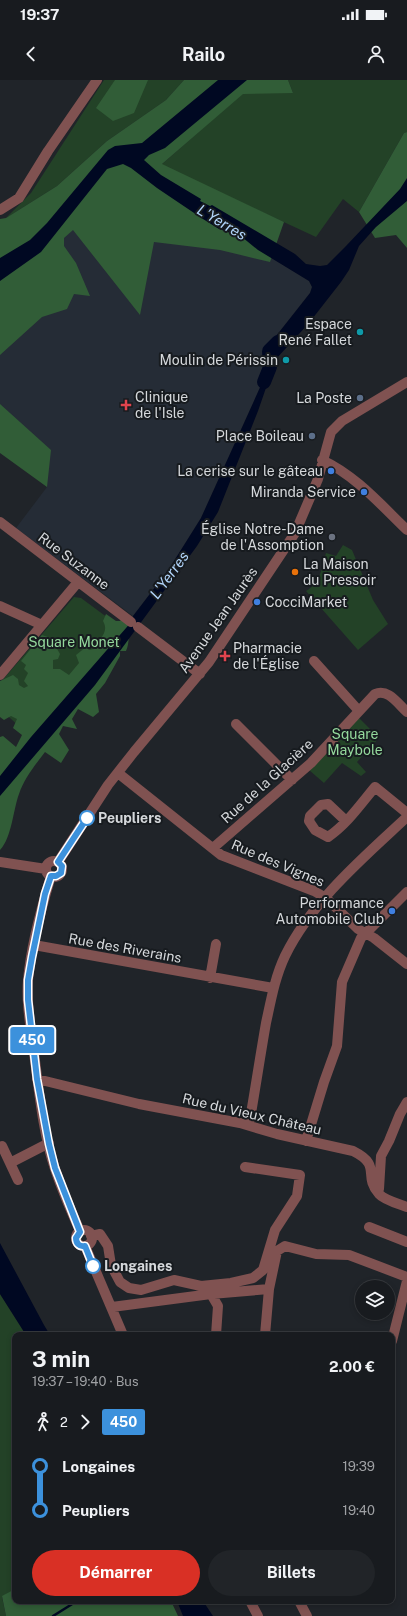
<!DOCTYPE html>
<html lang="fr">
<head>
<meta charset="utf-8">
<style>
  :root { --surface:#181b1f; --page:#212428; --text:#f1f3f6; --muted:#9fa1a4; --line:#36393d; --accent:#d93025 }
  body { margin:0; font-family:"Public Sans",sans-serif; background:var(--page); color:var(--text); height:100vh; display:flex; flex-direction:column; font-size:15px; white-space:nowrap }
  * { box-sizing:border-box; margin:0 }
  p { font-size:13px; color:var(--muted) }
  .icon { flex:none; width:22px; height:22px; fill:none; stroke:currentColor; stroke-width:2; stroke-linecap:round; stroke-linejoin:round }
  .map { position:relative; flex:1; overflow:hidden }
  .drawer { position:absolute; left:12px; top:1252px; width:383px; height:272px; display:flex; flex-direction:column; background:var(--surface); border-radius:8px; box-shadow:0 2px 6px #0003,0 0 0 1px var(--line) }
  .drawer>* { flex:none }
  .badge { padding:0 8px; border-radius:3px; font-size:14px; line-height:26px }
  .controls { position:absolute; left:355px; top:1200px; display:grid; gap:8px }
  .controls a { display:grid; place-items:center; width:40px; height:40px; border-radius:50%; background:var(--surface); box-shadow:0 2px 6px #0003,0 0 0 1px var(--line); font-size:20px }
  .map>.badge { position:absolute; translate:-50% -50%; box-shadow:0 0 0 2px #fff }
  .legs { display:flex; align-items:center; gap:6px; height:44px; padding:0 20px; font-size:13px }
  .legs p { margin-inline-start:auto }
  .summary { display:flex; align-items:center; justify-content:space-between; height:68px; padding:0 20px }
  h1 { font-size:22px; font-weight:700; line-height:30px }
  .button { display:flex; gap:8px; margin-top:auto; padding:8px 20px }
  .button a { flex:1; height:46px; border-radius:24px; background:var(--accent); color:#fff; font-size:16px; font-weight:700; line-height:46px; text-align:center }
  .button a+a { background:var(--page); color:var(--text) }
  ul { padding:0 20px; list-style:none }
  li { display:flex; align-items:center; gap:14px; height:44px; font-size:15px }
  li i { display:grid; place-items:center; width:6px; height:100%; margin:0 5px; background:currentColor }
  li i::after { content:''; width:10px; height:10px; margin:-5px; border:3px solid; border-radius:50%; background:var(--surface) }
  li p { margin-inline-start:auto }
  li:first-child i { background:linear-gradient(#0000 50%,currentColor 0) }
  li:last-child i { background:linear-gradient(currentColor 50%,#0000 0) }
  .status { display:flex; justify-content:space-between; align-items:center; height:28px; padding:0 20px; background:var(--surface); direction:ltr }
  .status svg { height:11px; fill:currentColor }
  header { display:flex; justify-content:space-between; align-items:center; height:52px; padding:0 20px; background:var(--surface); font-size:18px; font-weight:700 }
  .map>svg:first-child { display:block }
</style>
</head>
<body>
<div class="status"><b>19:37</b><svg viewBox="0 0 49 12"><path d="M0 12V9h3v3zM5 12V6h3v6zM10 12V3h3v9zM15 12V0h3v12zM26 1h20v11H26zM47 4h2v5h-2z"/></svg></div>
<header><svg class="icon" aria-label="back" viewBox="0 0 24 24"><path d="M15 5l-7 7 7 7"/></svg>Railo<svg class="icon" aria-label="person" viewBox="0 0 24 24"><circle cx="12" cy="8" r="4"/><path d="M4 21q1-7 8-7t8 7"/></svg></header>
<div class="map">
<svg width="407" height="1536" viewBox="0 0 407 1536">
  <rect width="100%" height="100%" fill="#202429"/>
  <path fill="#252c36" d="M107 89 272 178 309 201 312 207 310 213 269 265 267 271 272 281 201 438 169 489 133 536 16 448 47 407 0 369V201Z"/>
  <path fill="#234227" d="M104 0H184L166 20 107 61 57 106 6 138 31 113Z
    M288 0H407V52L404 53 359 132 343 119 316 157 161 85 243 13H293Z
    M343 465 352 470 373 520 388 544 358 570 306 511C320 503 322 488 326 473L336 476Z
    M74 517 81 518 123 549 31 657 0 629V603Z
    M358 637 379 658 357 682 366 692 361 696 342 683 324 703 309 690Z
    M0 1214 26 1255H15V1509L2 1517 6 1536H0Z"/>
  <path fill="#315d37" d="M115 0H148L134 33 113 41 96 28Z
    M184 0H288L293 13 243 14 162 84 284 142 270 182 220 170 154 162 140 235 73 150 64 158V166L76 183 90 216 74 214 67 229 42 237 0 275V139L6 138 57 106 107 61 166 20Z
    M407 52V168L396 155 375 158 359 132 404 53Z
    M0 324 51 370 47 407 0 373Z
    M106 534 116 541H120L123 537 130 543C128 552 130 563 126 571H120V576L105 603 96 614 99 632 93 637 78 629 72 639 77 649 63 646 59 654 69 670 61 683 45 672C35 685 24 699 19 714 13 730 12 757 0 770V657L3 656 16 667 22 655 13 648 17 639 11 636 4 640 0 637V601L13 595 18 599 19 605 24 608 28 606 24 601 28 593 24 589 26 585 21 581 42 555 51 558 60 574 58 579 53 580V589H60L69 595 79 583 76 575 86 567 89 570 94 569C98 559 110 553 103 541Z
    M15 1509V1521H171L178 1536H6L2 1516Z"/>
  <path fill="#000822" d="M218 0H247L165 68 149 75 144 80 161 95 201 119 200 121 210 126 212 125 295 174 306 184 320 186 327 185 346 166 400 109 407 98V121L376 147 359 166 349 190 341 202 309 243 276 279 258 331 218 432 197 466 95 605 0 716V696L31 657 133 540V536L169 489 201 438 272 281 267 271 269 265 310 213 312 207 309 201 258 170 242 157 219 149 203 139 157 108 131 88 123 84 107 89 41 172 0 201V178L30 160 47 143 108 70 115 66 142 63Z
    M0 1163 44 1245 50 1255H26L0 1214Z
    M177 1521H203L213 1536H183Z"/>
  <g fill="none" stroke-linecap="round" stroke-linejoin="round">
    <path stroke="#000822" stroke-width="2.5" d="M53 1536 77 1521"/>
    <path stroke="#000822" stroke-width="14" d="M264 302 270 287 269 271 278 262"/>
    <path stroke="#805251" stroke-width="10" d="M0 130 19 118 48 71 97 0
      M322 380C355 395 381 425 407 450
      M0 442 131 542
      M0 526 42 545
      M138 547 200 594
      M314 581 359 631
      M0 595 78 502
      M236 644 292 700
      M118 693 221 775 314 811 326 818 358 849 374 858 407 884
      M346 741 328 724 321 725 310 736 309 741 315 750 328 757C347 744 360 725 375 707L407 733
      M213 768 311 683 375 614C388 608 398 624 407 632
      M46 789a8 8 0 1 1 16 0a8 8 0 1 1-16 0Z
      M0 782 46 789
      M58 782 108 705 134 672 209 582 295 453 318 399 331 352 342 341 407 302
      M51 796C41 829 31 865 28 900 26 924 31 949 34 973 39 1010 43 1054 55 1089 62 1110 71 1131 80 1151
      M34 865 273 908
      M210 898 216 864
      M37 999 139 1024 240 1043 277 1054 353 1071C383 1086 362 1095 379 1114 384 1120 399 1124 407 1127
      M249 1045C255 1011 260 977 266 943 271 920 275 897 285 876 312 821 363 778 407 737
      M306 1061 324 1002 337 966 342 902 361 858 407 812
      M2 1066 18 1100
      M10 1083 49 1063
      M379 1109 381 1076 389 1061 400 1034 407 1022
      M369 1147 407 1162
      M76 1158a8 8 0 1 1 16 0a8 8 0 1 1-16 0Z
      M91 1156 100 1154 108 1166 111 1185 120 1202 129 1208 141 1210 174 1200 201 1206 231 1203 253 1198 263 1190 275 1150 297 1116 300 1095 245 1087
      M85 1166 123 1255
      M211 1214 269 1209
      M112 1227 211 1214 218 1226 216 1255
      M265 1255 269 1209 277 1171 285 1166 316 1174 349 1175 407 1197
      M392 1261 407 1201
      M250 1521 258 1536
      M299 1521 307 1536"/>
  </g>
  <g fill="none" stroke-linecap="round" stroke-linejoin="round">
    <defs>
      <path id="line-1" d="M87 738 58 782 62 786 61 793 56 796H51L45 814 32 877 28 900V920L37 999 49 1064 55 1088 80 1152 76 1158C76 1163 79 1167 85 1166L93 1186"/>
    </defs>
    <use href="#line-1" stroke="#fff" stroke-width="9"/>
    <use href="#line-1" stroke="#3c91dc" stroke-width="6"/>
  </g>
  <g fill="#0f9aa8" stroke="#171b1f" stroke-width="1.5">
    <circle cx="360" cy="252" r="4"/>
    <circle cx="286" cy="280" r="4"/>
  </g>
  <g fill="#5c6f8a" stroke="#171b1f" stroke-width="1.5">
    <circle cx="360" cy="318" r="4"/>
    <circle cx="312" cy="356" r="4"/>
  </g>
  <g fill="#e0444e" stroke="#171b1f" stroke-width="1.5">
    <path d="M124 319h4v4h4v4h-4v4h-4v-4h-4v-4h4z"/>
    <path d="M223 570h4v4h4v4h-4v4h-4v-4h-4v-4h4z"/>
  </g>
  <g fill="#3f7fe0" stroke="#171b1f" stroke-width="1.5">
    <circle cx="331" cy="391" r="4"/>
    <circle cx="364" cy="412" r="4"/>
    <circle cx="257" cy="522" r="4"/>
    <circle cx="392" cy="831" r="4"/>
  </g>
  <circle fill="#6b7280" stroke="#171b1f" stroke-width="1.5" cx="332" cy="457" r="4"/>
  <circle fill="#e8710a" stroke="#171b1f" stroke-width="1.5" cx="295" cy="492" r="4"/>
  <g fill="#fff" stroke="#3c91dc" stroke-width="2">
    <circle cx="87" cy="738" r="7"/>
    <circle cx="93" cy="1186" r="7"/>
  </g>
  <g text-anchor="middle" dominant-baseline="central" stroke-width="4" stroke-linejoin="round" paint-order="stroke">
    <g font-size="14" fill="#d5d8db" stroke="#171b1f" text-anchor="end">
      <text x="352" y="244">Espace<tspan x="352" dy="16">René Fallet</tspan></text>
      <text x="278" y="280">Moulin de Périssin</text>
      <text x="135" y="317" text-anchor="start">Clinique<tspan x="135" dy="16">de l'Isle</tspan></text>
      <text x="352" y="318">La Poste</text>
      <text x="304" y="356">Place Boileau</text>
      <text x="323" y="391">La cerise sur le gâteau</text>
      <text x="356" y="412">Miranda Service</text>
      <text x="324" y="449">Église Notre-Dame<tspan x="324" dy="16">de l'Assomption</tspan></text>
      <text x="303" y="484" text-anchor="start">La Maison<tspan x="303" dy="16">du Pressoir</tspan></text>
      <text x="265" y="522" text-anchor="start">CocciMarket</text>
      <text x="233" y="568" text-anchor="start">Pharmacie<tspan x="233" dy="16">de l'Église</tspan></text>
      <text x="384" y="823">Performance<tspan x="384" dy="16">Automobile Club</tspan></text>
    </g>
    <g font-size="14" fill="#d5d8db" stroke="#171b1f">
      <text transform="translate(74 481) rotate(37)">Rue Suzanne</text>
      <text transform="translate(218 540) rotate(-55)">Avenue Jean Jaurès</text>
      <text transform="translate(267 701) rotate(-42)">Rue de la Glacière</text>
      <text transform="translate(278 783) rotate(23)">Rue des Vignes</text>
      <text transform="translate(125 868) rotate(10)">Rue des Riverains</text>
      <text transform="translate(252 1034) rotate(13)">Rue du Vieux Château</text>
    </g>
    <g font-size="14" fill="#94d89c" stroke="#171b1f">
      <text x="74" y="562">Square Monet</text>
      <text x="355" y="654">Square<tspan x="355" dy="16">Maybole</tspan></text>
    </g>
    <g font-size="14" font-weight="bold" fill="#d5d8db" stroke="#171b1f" text-anchor="start">
      <text x="98" y="738">Peupliers</text>
      <text x="104" y="1186">Longaines</text>
    </g>
    <g font-size="15" font-style="italic" fill="#b1d4fa" stroke="#171b1f">
      <text transform="translate(222 142) rotate(31)">L'Yerres</text>
      <text transform="translate(169 495) rotate(-54)">L'Yerres</text>
    </g>
  </g>
</svg>
<div class="controls">
<a><svg class="icon" aria-label="layers" viewBox="0 0 24 24"><path d="M12 4l9 5-9 5-9-5zM3 14l9 5 9-5"/></svg></a>
</div>
<b class="badge" style="left:32px;top:960px;background:#3c91dc;color:#fff">450</b>
<section class="drawer">
<div class="summary"><div><h1>3 min</h1><p>19:37 – 19:40 · Bus</p></div><b>2.00 €</b></div>
<div class="legs"><svg class="icon" aria-label="walk" viewBox="0 0 24 24"><circle cx="13" cy="4" r="2"/><path d="M13 8l-2 6 4 7M11 14l-3 7M7 12l3-4h3l4 4"/></svg>2<svg class="icon" aria-label="forward" viewBox="0 0 24 24"><path d="M9 5l7 7-7 7"/></svg><b class="badge" style="background:#3c91dc;color:#fff">450</b></div>
<ul>
<li><i style="color:#3c91dc"></i><b>Longaines</b><p>19:39</p></li>
<li><i style="color:#3c91dc"></i><b>Peupliers</b><p>19:40</p></li>
</ul>
<div class="button"><a>Démarrer</a><a>Billets</a></div>
</section>
</div>
</body>
</html>
